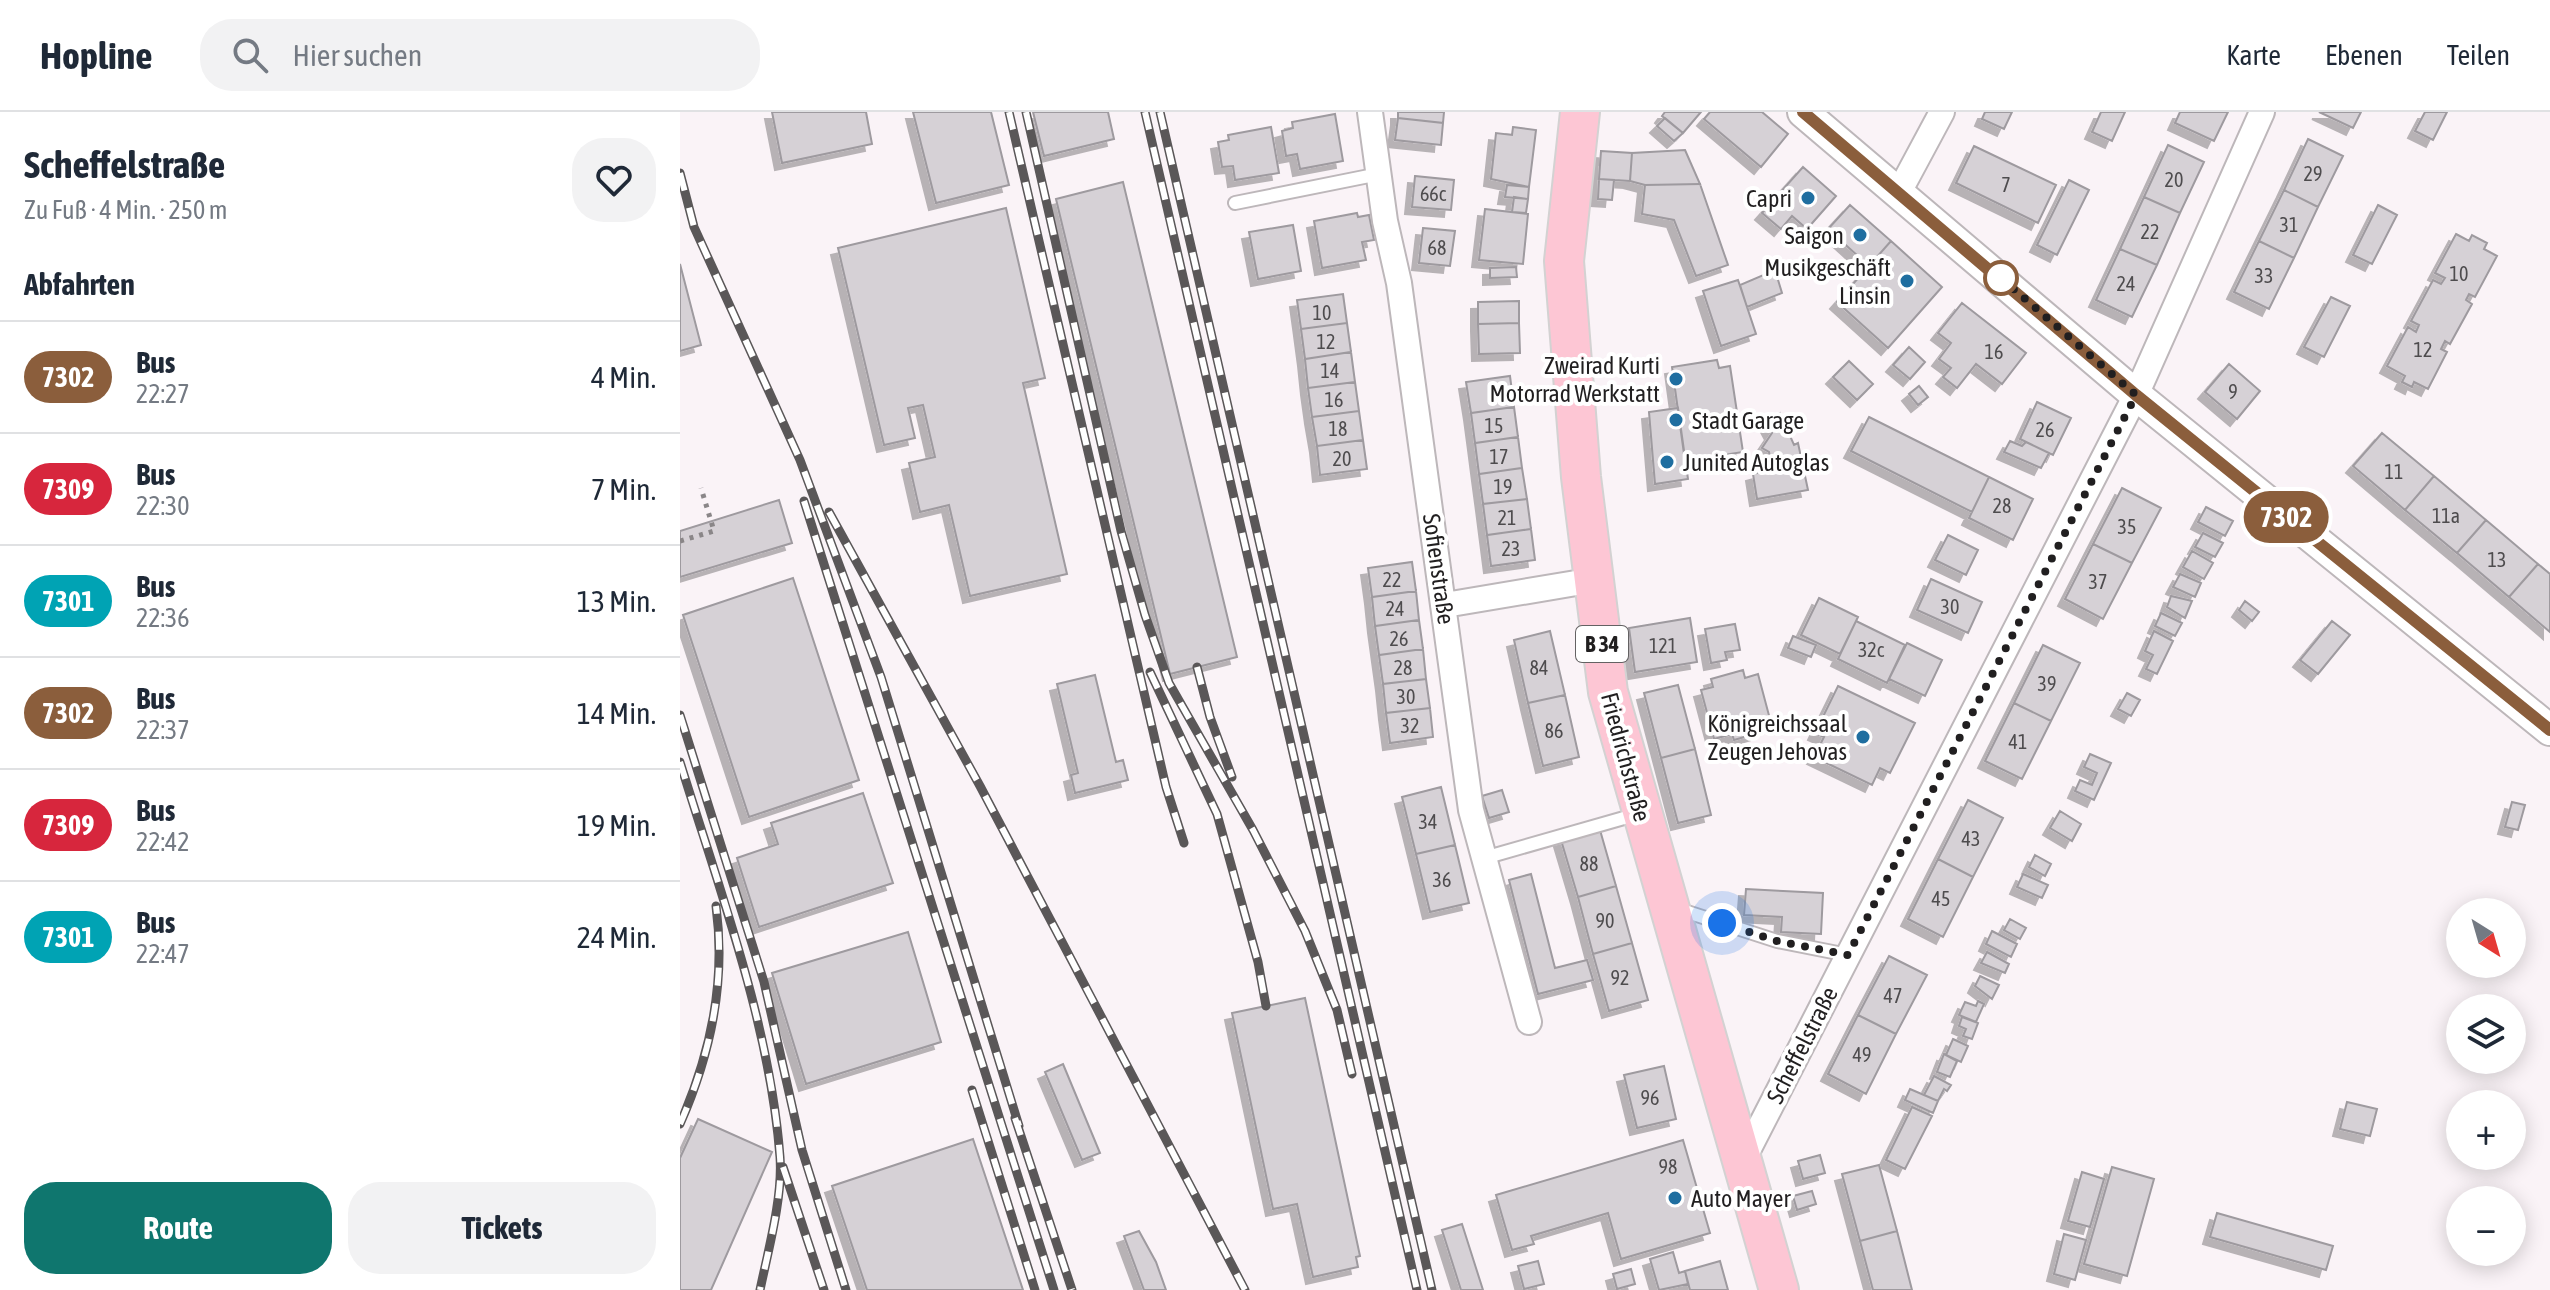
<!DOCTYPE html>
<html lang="de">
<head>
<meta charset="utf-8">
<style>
  :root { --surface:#fff; --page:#f2f2f3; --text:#1f2937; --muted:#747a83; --line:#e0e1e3; --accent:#0f766e }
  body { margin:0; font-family:"Asap Condensed",sans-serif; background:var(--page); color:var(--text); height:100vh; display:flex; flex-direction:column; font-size:30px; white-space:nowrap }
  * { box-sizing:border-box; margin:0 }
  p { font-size:26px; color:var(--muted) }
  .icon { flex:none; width:44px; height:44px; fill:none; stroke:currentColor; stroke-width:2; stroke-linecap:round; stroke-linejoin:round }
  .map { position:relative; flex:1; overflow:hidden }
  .panel { display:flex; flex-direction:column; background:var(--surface); width:680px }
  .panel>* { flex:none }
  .badge { padding:0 16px; border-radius:26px; font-size:28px; line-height:52px }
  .needle { width:52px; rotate:143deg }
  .fabs { position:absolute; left:1766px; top:786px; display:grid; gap:16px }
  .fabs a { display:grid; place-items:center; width:80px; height:80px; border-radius:50%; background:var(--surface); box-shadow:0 4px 20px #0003; font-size:40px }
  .you { position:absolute; width:40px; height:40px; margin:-20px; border:6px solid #fff; border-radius:50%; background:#1a73e8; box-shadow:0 0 0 12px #1a73e833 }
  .map>.badge { position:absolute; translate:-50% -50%; box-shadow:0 0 0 4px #fff }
  h2 { padding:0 24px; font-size:30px; line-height:72px }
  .round { display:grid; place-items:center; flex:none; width:84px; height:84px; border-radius:32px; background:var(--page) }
  .overview { display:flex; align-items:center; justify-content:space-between; height:136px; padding:0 24px }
  h1 { font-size:38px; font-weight:700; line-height:60px }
  .primary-button { display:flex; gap:16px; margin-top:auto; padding:16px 24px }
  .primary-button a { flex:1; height:92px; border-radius:32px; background:var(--accent); color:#fff; font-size:32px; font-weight:700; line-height:92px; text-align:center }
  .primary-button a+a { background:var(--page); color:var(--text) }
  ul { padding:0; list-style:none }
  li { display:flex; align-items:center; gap:24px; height:112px; padding:0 24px; border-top:2px solid var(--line) }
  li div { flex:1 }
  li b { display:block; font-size:30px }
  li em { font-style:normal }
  li .badge { min-width:88px; font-weight:700; text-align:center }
  header { display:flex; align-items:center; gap:48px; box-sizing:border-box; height:112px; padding:0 40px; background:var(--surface); border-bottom:2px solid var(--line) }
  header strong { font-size:38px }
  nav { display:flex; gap:44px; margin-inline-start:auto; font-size:28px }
  .search { width:560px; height:72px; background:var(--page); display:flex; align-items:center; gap:20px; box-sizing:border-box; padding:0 28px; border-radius:32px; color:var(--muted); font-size:30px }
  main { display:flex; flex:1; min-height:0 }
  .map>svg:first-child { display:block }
</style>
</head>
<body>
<header>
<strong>Hopline</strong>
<div class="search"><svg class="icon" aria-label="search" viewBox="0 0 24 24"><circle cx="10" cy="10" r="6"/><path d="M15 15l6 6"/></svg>Hier suchen</div>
<nav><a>Karte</a><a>Ebenen</a><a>Teilen</a></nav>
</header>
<main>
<section class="panel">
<div class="overview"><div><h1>Scheffelstraße</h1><p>Zu Fuß · 4 Min. · 250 m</p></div><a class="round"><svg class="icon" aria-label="heart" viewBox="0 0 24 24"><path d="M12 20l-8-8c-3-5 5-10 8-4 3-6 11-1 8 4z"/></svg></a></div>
<h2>Abfahrten</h2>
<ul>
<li><span class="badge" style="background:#8b5e3c;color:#fff">7302</span><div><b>Bus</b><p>22:27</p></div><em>4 Min.</em></li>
<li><span class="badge" style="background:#d7263d;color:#fff">7309</span><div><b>Bus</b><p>22:30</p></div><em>7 Min.</em></li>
<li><span class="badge" style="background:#00a3b4;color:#fff">7301</span><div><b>Bus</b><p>22:36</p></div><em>13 Min.</em></li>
<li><span class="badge" style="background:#8b5e3c;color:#fff">7302</span><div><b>Bus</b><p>22:37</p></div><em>14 Min.</em></li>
<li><span class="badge" style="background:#d7263d;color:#fff">7309</span><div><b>Bus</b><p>22:42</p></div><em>19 Min.</em></li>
<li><span class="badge" style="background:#00a3b4;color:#fff">7301</span><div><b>Bus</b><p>22:47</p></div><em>24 Min.</em></li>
</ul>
<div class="primary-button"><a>Route</a><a>Tickets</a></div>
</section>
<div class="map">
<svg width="1870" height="1178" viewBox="0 0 1870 1178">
  <defs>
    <filter id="shadow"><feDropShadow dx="-7" dy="7" stdDeviation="0" flood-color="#0004"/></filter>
  </defs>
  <rect width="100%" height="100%" fill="#faf3f7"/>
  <path fill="#d6d1d6" stroke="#9e9a9f" stroke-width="2" filter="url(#shadow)" d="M92 0H186L192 32 102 51Z
    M233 0H311L329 73 256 91Z
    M353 0H428L434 27 364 44Z
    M718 0H764L763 11 718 6Z
    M985 0H1021L1003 21 982 4Z
    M1030 0H1082L1108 22 1081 55 1024 7Z
    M1305 0H1332L1324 17 1302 7Z
    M1421 0H1445L1432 29 1412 20Z
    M1500 0H1548L1534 29 1495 11Z
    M1639 0H1681L1673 16Z
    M1745 0H1767L1753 28 1735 19Z
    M655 2 663 49 620 57 617 42 606 44 602 19 613 16 612 10Z
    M718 6 763 11 761 33 715 28Z
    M985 6 1003 21 994 29 977 14Z
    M591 15 599 61 555 68 553 54 542 55 538 30 549 28 548 23Z
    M833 15 856 18 849 75 811 67 816 21 832 23Z
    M1628 27 1663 44 1638 95 1604 78Z
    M1488 33 1524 50 1500 101 1464 85Z
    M1294 34 1376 73 1358 111 1276 71Z
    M1005 38 1020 72 965 73 950 69 952 41Z
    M921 39 952 41 950 69 919 67Z
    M1123 55 1156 84 1127 117 1112 104 1101 117 1082 101Z
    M735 64 774 68 771 98 732 95Z
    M919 67 934 68 932 88 918 87Z
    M1389 68 1409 78 1377 143 1357 133Z
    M443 70 557 545 490 562 376 87Z
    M1020 72 1048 153 1016 164 994 108 962 102 965 73Z
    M827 73 849 75 848 87 825 85Z
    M1604 78 1638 95 1614 146 1579 129Z
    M834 85 848 87 846 101 832 100Z
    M1464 85 1500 101 1477 153 1440 137Z
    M1170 93 1211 129 1189 154 1148 117Z
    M1698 93 1717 103 1692 152 1673 143Z
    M326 96 365 266 343 271 387 462 290 484 269 393 240 400 229 351 255 345 243 293 228 296 235 326 204 333 158 136Z
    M805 97 848 102 843 152 799 148Z
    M677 101 678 105 689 103 694 128 682 130 686 148 642 156 634 109Z
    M613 113 621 159 578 167 569 120Z
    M743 116 775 119 770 154 739 151Z
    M1776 122 1789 129 1792 123 1807 131 1804 137 1817 144 1795 185 1789 182 1786 188 1792 192 1770 232 1765 229 1761 237 1767 240 1748 277 1734 270 1732 275 1722 270 1725 264 1707 254 1728 215 1736 220 1739 213 1731 209 1753 168 1761 172 1765 166 1755 161Z
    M1211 129 1262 175 1208 236 1157 190Z
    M1579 129 1614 146 1589 197 1554 180Z
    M1440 137 1477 153 1452 205 1416 188Z
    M0 152 21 233 0 239Z
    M836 155 837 165 810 166V156Z
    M1095 158 1102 181 1067 195 1060 173Z
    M1058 168 1076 222 1041 234 1023 179Z
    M663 182 667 211 621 217 617 188Z
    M1651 185 1670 194 1644 245 1624 235Z
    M839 189V211L798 212V190Z
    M1282 191 1346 241 1322 272 1296 252 1277 276 1263 265 1271 256 1259 247 1271 231 1258 221Z
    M667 211 671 240 625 247 621 217Z
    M839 211 840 241 799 242 798 212Z
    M1229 235 1245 250 1230 267 1213 253Z
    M671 240 675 270 628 276 625 247Z
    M1037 248 1039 256 1050 254 1063 340 1005 349 992 255Z
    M1169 249 1193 272 1177 288 1153 265Z
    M1549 252 1580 279 1557 307 1525 280Z
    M830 264 834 295 791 301 786 270Z
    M675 270 679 299 632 305 628 276Z
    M1239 274 1248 285 1238 293 1229 282Z
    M1357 290 1391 306 1373 343 1340 327Z
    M834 295 838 325 795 331 791 301Z
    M998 296 1008 367 975 372 969 300Z
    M679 299 683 328 637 334 632 305Z
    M1100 301 1114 333 1118 331 1128 378 1077 387 1073 362 1092 357 1089 340 1082 336 1092 321 1085 308Z
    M1189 305 1309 365 1292 400 1171 339Z
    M1702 321 1754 364 1725 398 1673 354Z
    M838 325 842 356 799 362 795 331Z
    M683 328 687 357 640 363 637 334Z
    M1330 329 1342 334 1346 330 1369 341 1361 356 1324 340Z
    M842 356 847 387 803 392 799 362Z
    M1754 364 1806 408 1777 441 1725 398Z
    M1309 365 1353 387 1333 428 1289 406Z
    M1442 376 1481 396 1452 451 1413 432Z
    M847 387 851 417 807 423 803 392Z
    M99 388 112 431 0 465V419Z
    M1526 395 1553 409 1545 424 1518 410Z
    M1806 408 1858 452 1829 485 1777 441Z
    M851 417 855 448 811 454 807 423Z
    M1523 421 1543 431 1535 445 1515 435Z
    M1268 423 1298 438 1286 463 1255 448Z
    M1413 432 1452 451 1423 507 1385 487Z
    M1512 439 1533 451 1524 467 1503 455Z
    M732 450 736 479 692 485 688 456Z
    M1858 452 1870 462V520L1829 485Z
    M1500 462 1521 471 1515 485 1493 475Z
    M113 466 179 668 69 705 3 503Z
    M1251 467 1302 490 1288 521 1237 498Z
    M736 479 739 508 695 514 692 485Z
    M1491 484 1512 489 1505 506 1487 495Z
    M1139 486 1178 505 1160 542 1121 523Z
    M1565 489 1579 500 1572 509 1559 498Z
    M1481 501 1502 511 1495 524 1475 514Z
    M1010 506 1017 550 955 560 949 516Z
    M739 508 743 537 699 543 695 514Z
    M1176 509 1225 533 1207 571 1158 547Z
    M1652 509 1670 523 1638 562 1620 548Z
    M1055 512 1060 538 1045 540 1047 548 1031 551 1025 517Z
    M870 519 885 583 848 591 834 528Z
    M1474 519 1493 529 1477 562 1466 557 1473 543 1465 539Z
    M1113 524 1136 533 1131 545 1108 536Z
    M1227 531 1262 548 1245 584 1209 567Z
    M1363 533 1400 551 1371 609 1334 591Z
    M743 537 746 567 703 572 699 543Z
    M1063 558 1065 566 1078 562 1091 611 1077 615 1078 621 1054 628 1052 622 1034 627 1021 578 1033 575 1031 567Z
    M415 563 436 650 443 648 448 668 395 681 391 663 398 661 377 572Z
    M746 567 750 596 706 601 703 572Z
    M998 573 1015 637 981 646 964 581Z
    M1158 574 1235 611 1210 661 1200 656 1192 673 1134 645 1144 625 1135 621Z
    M1447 581 1460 588 1451 604 1438 597Z
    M885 583 899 645 863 654 848 591Z
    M1334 591 1371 609 1342 667 1305 649Z
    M750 596 753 625 710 631 706 601Z
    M1015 637 1031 703 998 711 981 646Z
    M1410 642 1431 651 1414 688 1395 679 1400 668 1412 673 1417 661 1404 655Z
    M761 675 775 733 736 742 722 685Z
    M822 678 829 700 809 706 802 684Z
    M183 681 213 771 79 815 57 746 98 732 91 711Z
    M1288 688 1323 706 1293 765 1258 747Z
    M1832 690 1845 693 1838 718 1825 715Z
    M1380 699 1401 712 1392 729 1370 716Z
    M920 718 936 774 898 785 881 728Z
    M775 733 789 791 750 800 736 742Z
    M1355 743 1371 752 1365 764 1349 755Z
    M1258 747 1293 765 1263 825 1228 807Z
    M851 762 875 856 907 848 913 868 858 882 829 768Z
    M1343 762 1368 773 1362 786 1337 775Z
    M936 774 952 831 913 842 898 785Z
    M1066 777 1143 781 1141 822 1101 820 1102 805 1064 803Z
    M1330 807 1346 816 1340 827 1324 818Z
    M1312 819 1337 832 1331 845 1306 832Z
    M228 820 261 930 126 972 92 861Z
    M952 831 968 888 929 899 913 842Z
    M1307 840 1329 852 1325 861 1301 851Z
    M1209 844 1247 863 1216 922 1178 903Z
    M1300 864 1319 873 1312 887 1295 874Z
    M625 886 680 1144 676 1145 678 1155 633 1165 617 1092 593 1097 552 901Z
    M1298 889 1304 892 1296 910 1279 903 1285 890 1296 894Z
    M1178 903 1216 922 1186 982 1148 962Z
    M1282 905 1298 911 1292 927 1283 924 1286 917 1279 914Z
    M1273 927 1288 934 1281 950 1266 943Z
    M1264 942 1277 949 1270 965 1257 960Z
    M383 952 420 1041 402 1048 365 960Z
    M984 954 996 1007 957 1016 944 963Z
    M1254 964 1271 973 1267 979 1264 977 1258 989 1244 983Z
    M1230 977 1258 989 1253 1001 1225 988Z
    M1667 990 1697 997 1690 1024 1660 1017Z
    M1232 995 1252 1004 1225 1057 1206 1048Z
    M18 1007 92 1040 31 1178H0V1046Z
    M293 1027 343 1178H187L152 1074Z
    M1003 1028 1030 1121 941 1147 928 1101 851 1124 854 1132 832 1138 816 1083Z
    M1140 1043 1145 1061 1123 1067 1118 1049Z
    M1199 1053 1217 1119 1180 1129 1162 1062Z
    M1432 1055 1474 1067 1447 1164 1404 1152Z
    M1402 1060 1424 1067 1410 1115 1388 1109Z
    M1132 1079 1136 1092 1117 1098 1113 1084Z
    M1537 1101 1653 1134 1646 1158 1530 1125Z
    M782 1112 803 1178H781L762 1118Z
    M459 1119 476 1150 486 1178H464L444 1124Z
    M1217 1119 1232 1178H1193L1180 1129Z
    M1384 1122 1406 1128 1395 1168 1374 1162Z
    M993 1140 999 1161 1005 1159 1008 1172 979 1178 970 1147Z
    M858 1149 864 1172 844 1177 838 1154Z
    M1040 1149 1048 1178H1010L1005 1159Z
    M951 1157 955 1172 937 1177 933 1162Z"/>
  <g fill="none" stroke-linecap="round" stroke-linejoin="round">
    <defs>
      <path id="service" d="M555 91 699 62
        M804 746 958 702
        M998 797 1097 829 1168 843"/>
      <path id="minor" d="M690 0 705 109 719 171 791 698 849 910
        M1218 82 1262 0
        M765 493 914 468
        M1063 1048 1456 283 1582 0"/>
      <path id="tertiary" d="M1123 0 1456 283 1870 618"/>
      <path id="primary" d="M900 0 884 149 901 365 928 580 1099 1178"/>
    </defs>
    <use href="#service" stroke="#bdb7ba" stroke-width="16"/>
    <use href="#minor" stroke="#bdb7ba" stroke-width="28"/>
    <use href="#tertiary" stroke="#bdb7ba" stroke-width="34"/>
    <use href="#primary" stroke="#d3d2d2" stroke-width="42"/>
    <path stroke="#8a8688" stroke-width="5" stroke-dasharray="4 6" stroke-linecap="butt" d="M0 429 34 419 21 376"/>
    <use href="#service" stroke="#fff" stroke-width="12"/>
    <use href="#minor" stroke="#fff" stroke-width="24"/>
    <use href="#tertiary" stroke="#fff" stroke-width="30"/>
    <use href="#primary" stroke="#fdc6d4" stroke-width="38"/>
    <defs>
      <path id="rail" d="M329 0 486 675 504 731
        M346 0 441 419 465 503 489 571 573 718 625 819 657 898 672 962
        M465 0 737 1178
        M480 0 752 1178
        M0 61 14 115 120 348 201 565 339 1014
        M124 389 374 1178
        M149 400 300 674 565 1178
        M517 555 530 605 552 665
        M470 560 537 702 578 850 586 894
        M0 603 84 870 122 1038 166 1178
        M0 650C39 777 90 912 100 1045 103 1085 88 1139 80 1178
        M292 978 355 1178
        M335 1006 392 1178
        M0 1012C31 941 46 870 36 794
        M103 1055 144 1178"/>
    </defs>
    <use href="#rail" stroke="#5a5758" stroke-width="9"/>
    <use href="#rail" stroke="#fff" stroke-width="6" stroke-dasharray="18" stroke-linecap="butt"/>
  </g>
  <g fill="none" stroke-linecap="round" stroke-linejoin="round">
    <defs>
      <path id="line" d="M1123 0 1456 283 1870 618"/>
    </defs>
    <use href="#line" stroke="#fff" stroke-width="18"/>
    <use href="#line" stroke="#8b5e3c" stroke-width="12"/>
    <path stroke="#211f20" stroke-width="8" stroke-dasharray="0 14.4" d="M1042 811 1097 829 1168 843 1456 283 1321 166"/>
  </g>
  <g fill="#1f6ea0" stroke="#fff" stroke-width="3">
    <circle cx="1128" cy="86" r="8"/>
    <circle cx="1180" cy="123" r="8"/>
    <circle cx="1227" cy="169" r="8"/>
    <circle cx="996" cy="267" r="8"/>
    <circle cx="996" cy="308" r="8"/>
    <circle cx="987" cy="350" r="8"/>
    <circle cx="1183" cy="625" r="8"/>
    <circle cx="995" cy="1086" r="8"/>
  </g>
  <circle fill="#fff" stroke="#8b5e3c" stroke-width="4" cx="1321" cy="166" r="16"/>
  <g text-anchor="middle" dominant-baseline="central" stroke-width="8" stroke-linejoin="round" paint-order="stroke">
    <g font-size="20" fill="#4e4c4e">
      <text x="1633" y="61">29</text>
      <text x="1494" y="67">20</text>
      <text x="1326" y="72">7</text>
      <text x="753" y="81">66c</text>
      <text x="1609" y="112">31</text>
      <text x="1470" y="119">22</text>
      <text x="757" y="135">68</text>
      <text x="1779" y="161">10</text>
      <text x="1584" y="163">33</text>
      <text x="1446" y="171">24</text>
      <text x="642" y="200">10</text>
      <text x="646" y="229">12</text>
      <text x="1743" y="237">12</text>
      <text x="1314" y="239">16</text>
      <text x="650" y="258">14</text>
      <text x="1553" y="279">9</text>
      <text x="654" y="287">16</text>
      <text x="814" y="313">15</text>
      <text x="658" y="316">18</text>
      <text x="1365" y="317">26</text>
      <text x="819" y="344">17</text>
      <text x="662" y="346">20</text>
      <text x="1714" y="359">11</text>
      <text x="823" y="374">19</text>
      <text x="1322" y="393">28</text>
      <text x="1766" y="403">11a</text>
      <text x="827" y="405">21</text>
      <text x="1447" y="414">35</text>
      <text x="831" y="436">23</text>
      <text x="1817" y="447">13</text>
      <text x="712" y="467">22</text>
      <text x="1418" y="469">37</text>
      <text x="1270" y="494">30</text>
      <text x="715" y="496">24</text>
      <text x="719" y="526">26</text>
      <text x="983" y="533">121</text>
      <text x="1191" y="537">32c</text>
      <text x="723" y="555">28</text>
      <text x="859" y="555">84</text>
      <text x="1367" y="571">39</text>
      <text x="726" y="584">30</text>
      <text x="730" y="613">32</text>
      <text x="874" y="618">86</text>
      <text x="1338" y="629">41</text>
      <text x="748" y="709">34</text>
      <text x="1291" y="726">43</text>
      <text x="909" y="751">88</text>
      <text x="762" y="767">36</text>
      <text x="1261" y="786">45</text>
      <text x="925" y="808">90</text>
      <text x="940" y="865">92</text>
      <text x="1213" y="883">47</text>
      <text x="1182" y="942">49</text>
      <text x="970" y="985">96</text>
      <text x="988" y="1054">98</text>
    </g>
    <rect fill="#fff" stroke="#646263" stroke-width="2" x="896" y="514" width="52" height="36" rx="6"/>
    <g font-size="22" font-weight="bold" fill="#211f20">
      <text x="922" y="532">B 34</text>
    </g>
    <g font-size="24" fill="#211f20" stroke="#fff" text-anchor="end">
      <text x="1112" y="86">Capri</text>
      <text x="1164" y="123">Saigon</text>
      <text x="1211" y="155">Musikgeschäft<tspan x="1211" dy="28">Linsin</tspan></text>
      <text x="980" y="253">Zweirad Kurti<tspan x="980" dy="28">Motorrad Werkstatt</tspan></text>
      <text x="1012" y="308" text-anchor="start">Stadt Garage</text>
      <text x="1003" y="350" text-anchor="start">Junited Autoglas</text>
      <text x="1167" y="611">Königreichssaal<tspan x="1167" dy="28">Zeugen Jehovas</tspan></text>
      <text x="1011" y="1086" text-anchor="start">Auto Mayer</text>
    </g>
    <g font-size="24" fill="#211f20" stroke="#fff">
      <text transform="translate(759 457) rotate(82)">Sofienstraße</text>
      <text transform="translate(946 645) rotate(75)">Friedrichstraße</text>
      <text transform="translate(1122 933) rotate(-63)">Scheffelstraße</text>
    </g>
  </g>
</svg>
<div class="fabs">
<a><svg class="needle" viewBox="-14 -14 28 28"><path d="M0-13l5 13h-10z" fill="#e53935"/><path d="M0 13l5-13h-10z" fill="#747a83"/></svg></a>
<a><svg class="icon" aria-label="layers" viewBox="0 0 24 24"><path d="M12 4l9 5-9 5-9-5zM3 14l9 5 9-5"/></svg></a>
<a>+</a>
<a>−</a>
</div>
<div class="you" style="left:1042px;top:811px"></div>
<b class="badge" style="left:1606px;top:405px;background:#8b5e3c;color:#fff">7302</b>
</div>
</main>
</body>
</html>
